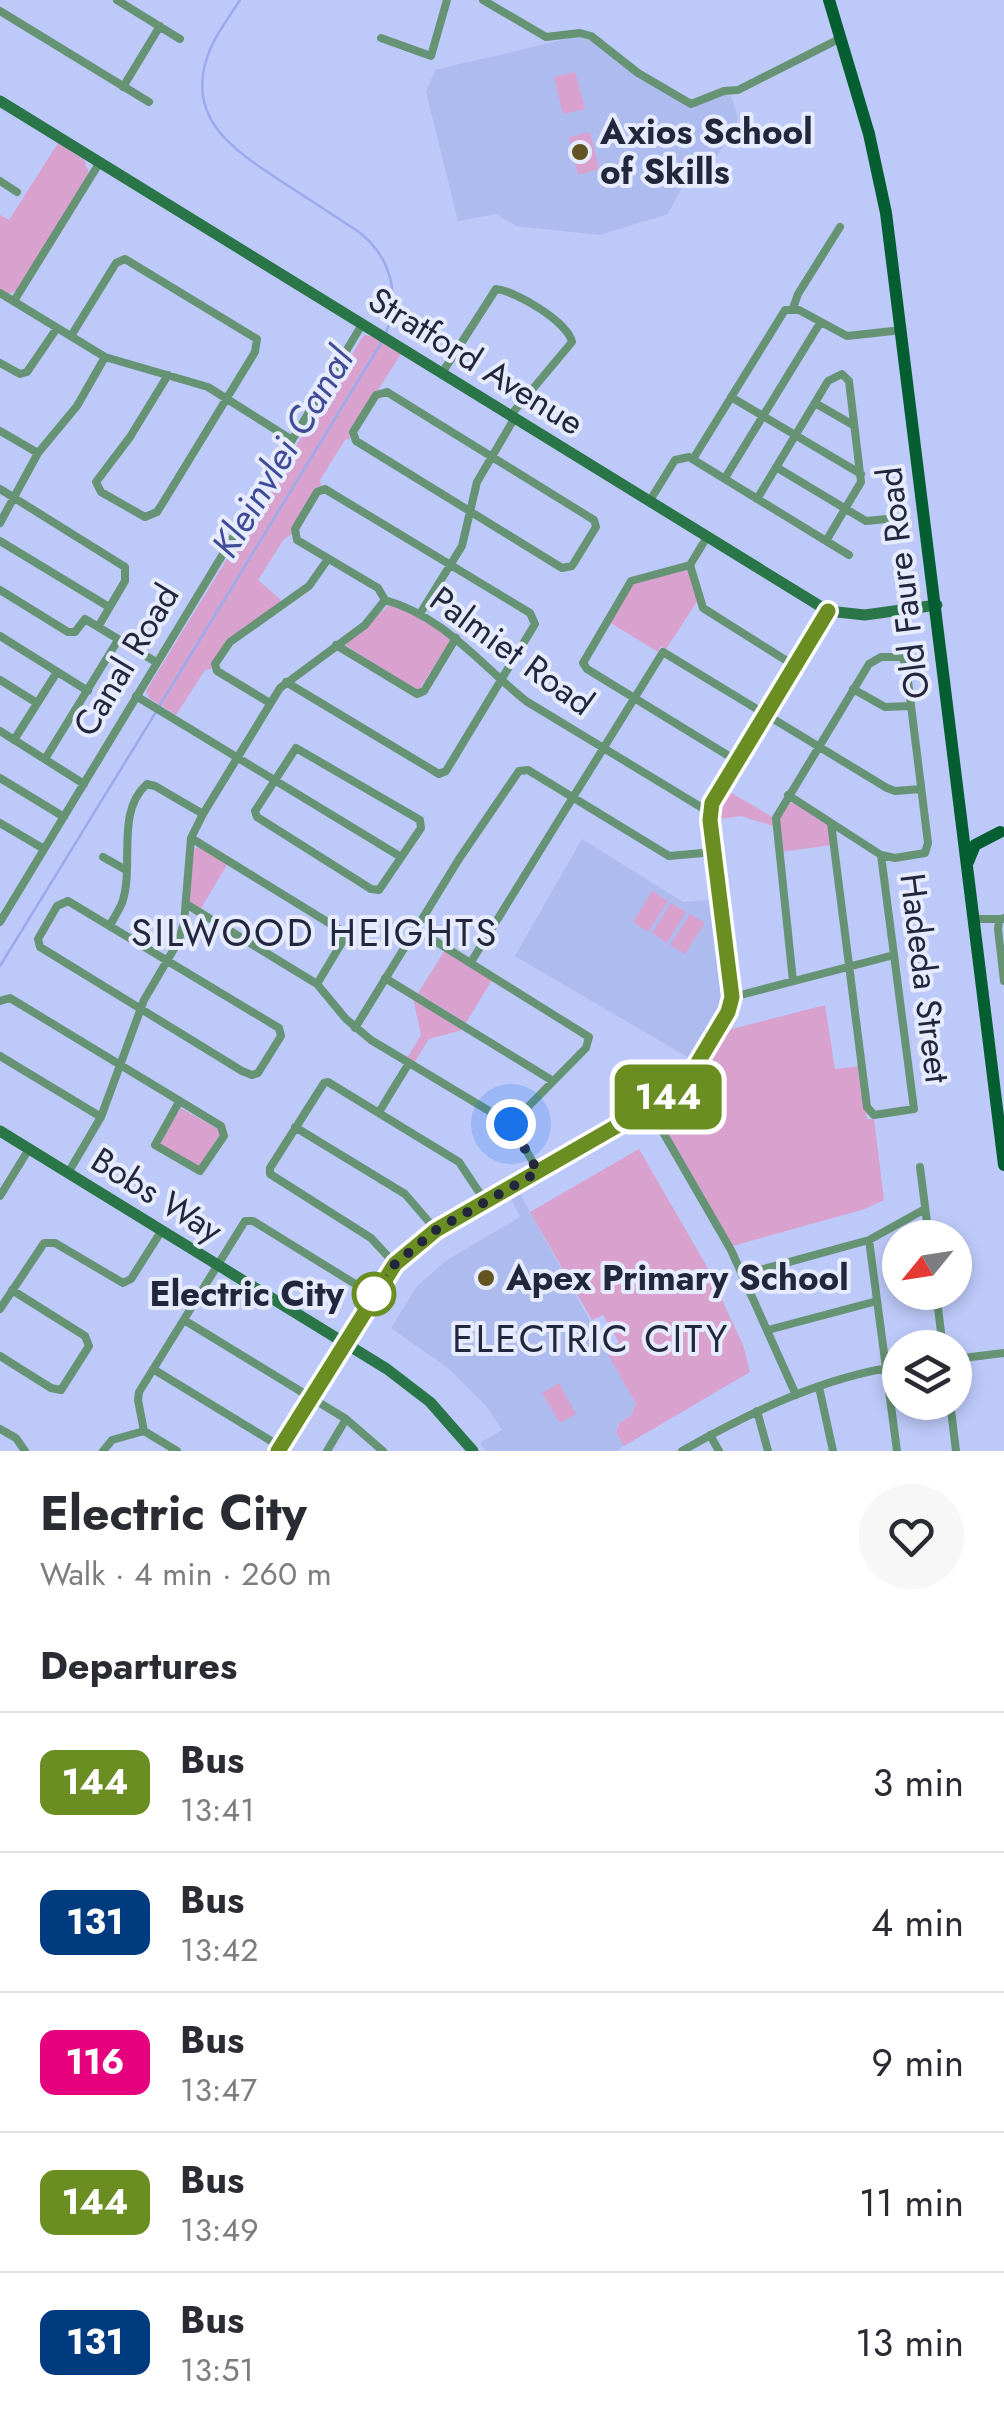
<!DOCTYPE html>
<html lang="en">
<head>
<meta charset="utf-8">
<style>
  :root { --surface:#fff; --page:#f7f7f7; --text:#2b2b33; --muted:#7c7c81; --line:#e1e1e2 }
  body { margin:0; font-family:Jost,sans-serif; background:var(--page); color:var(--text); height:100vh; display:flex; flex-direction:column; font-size:38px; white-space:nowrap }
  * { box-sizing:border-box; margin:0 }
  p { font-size:32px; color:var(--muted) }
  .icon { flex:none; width:55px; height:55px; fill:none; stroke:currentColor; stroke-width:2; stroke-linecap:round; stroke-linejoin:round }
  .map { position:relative; height:1451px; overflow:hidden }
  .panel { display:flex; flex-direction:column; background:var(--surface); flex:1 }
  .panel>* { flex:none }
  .badge { padding:0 20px; border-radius:15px; font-size:35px; line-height:65px }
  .needle { width:65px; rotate:240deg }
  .fabs { position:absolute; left:882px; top:1220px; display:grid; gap:20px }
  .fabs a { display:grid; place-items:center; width:90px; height:90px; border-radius:50%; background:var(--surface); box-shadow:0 5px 15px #0003; font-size:50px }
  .you { position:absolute; width:50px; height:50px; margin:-25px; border:8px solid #fff; border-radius:50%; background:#1a73e8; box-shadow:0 0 0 15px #1a73e833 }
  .map>.badge { position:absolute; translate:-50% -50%; box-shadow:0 0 0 5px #fff }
  h2 { padding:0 40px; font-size:38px; line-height:90px }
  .round { display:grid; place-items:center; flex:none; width:105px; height:105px; border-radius:52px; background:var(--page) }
  .summary { display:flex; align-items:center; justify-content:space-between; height:170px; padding:0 40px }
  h1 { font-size:48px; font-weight:700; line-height:75px }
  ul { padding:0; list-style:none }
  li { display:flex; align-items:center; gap:30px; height:140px; padding:0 40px; border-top:2px solid var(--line) }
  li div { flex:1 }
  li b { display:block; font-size:38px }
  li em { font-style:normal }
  li .badge { min-width:110px; font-weight:700; text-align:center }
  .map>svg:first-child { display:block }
</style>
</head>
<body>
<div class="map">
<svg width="1004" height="1451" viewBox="0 0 1004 1451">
  <rect width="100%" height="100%" fill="#bdc9f9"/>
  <path fill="#aebbef" d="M579 36 591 40 630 72 691 108 726 93 728 97 731 95 738 118 736 127 703 177 691 170 668 214 600 235 516 226 496 214 458 221 426 92 435 70Z
    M582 839 683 902 710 900 725 999 689 1058 515 956Z
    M519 1192 636 1404 631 1416 618 1424 616 1433 624 1446 616 1451H486L480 1443 502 1430 487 1407 449 1369 391 1328 417 1286 447 1260 520 1217 510 1197Z"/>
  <path fill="#d9a2ce" d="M575 72 585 109 563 114 554 77Z
    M590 132 599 169 578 175 569 137Z
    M58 143 84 160 89 173 17 290 9 294 0 289V215L9 220Z
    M364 335 371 336 401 354 351 432V438L345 440 320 480 321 486 291 535 284 539 258 580 280 599V603L226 642 213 668 205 670 176 715 149 698 146 691Z
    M684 569 689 572 698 600 666 649 661 646 658 652 609 622 632 585Z
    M389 605 418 614 451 640 418 691 345 645Z
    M723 788 774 818 773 826 741 816 713 820V807Z
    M787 803H794L829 825 832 845 780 852 779 817Z
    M199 847 228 863 200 910 190 903 189 898 194 849Z
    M652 891 668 901 648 932 633 922Z
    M671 903 686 912 667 943 652 933Z
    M690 914 705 923 685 954 670 945Z
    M445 950 492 980 466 1023 418 993Z
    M413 998 463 1030 429 1039 414 1063 407 1058 421 1035Z
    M825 1005 835 1069 860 1066 867 1119H874L884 1200 865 1209 733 1246 658 1116 657 1108 693 1087 728 1030Z
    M181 1108 218 1129 220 1134 198 1169 159 1143Z
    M639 1149 706 1265 743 1345 750 1372 624 1446 616 1433 619 1423 631 1416 636 1404 606 1351 619 1342 603 1315 592 1320 530 1212Z
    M559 1383 576 1414 560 1423 542 1393Z"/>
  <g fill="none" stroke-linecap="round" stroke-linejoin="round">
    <path stroke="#9baaea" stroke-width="2.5" d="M240 0C228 19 212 39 206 61 188 122 237 152 281 181 307 198 333 215 359 232 391 257 401 296 386 333
      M160 705 383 340
      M0 966 156 712"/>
    <path stroke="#659373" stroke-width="8" d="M117 0 180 39
      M483 0 546 37 580 33 591 36 638 73 691 104 724 91 738 90 841 38
      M0 11 149 102
      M381 38 431 56 447 0
      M123 87 160 26
      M0 181 17 192
      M0 293 105 357 208 387 292 440
      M14 301 100 162
      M793 308 798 294 840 227
      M71 336 116 263 125 259 257 339 255 352 164 501 157 512 145 517 101 492 96 482 130 437 168 375
      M0 363 20 374 27 372 57 328
      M442 373 496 289C516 291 568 322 572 342L510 416
      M387 392 594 520 596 527 572 566 562 568 549 560 356 441 353 432 376 395Z
      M731 397 861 474
      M815 403 853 425
      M0 431 38 453
      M693 459 785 310H799L847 336 902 330
      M776 467 866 521 887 519
      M725 478 820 323
      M0 489 125 567V581L98 627
      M757 499 828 381 842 374 849 381 861 482 826 541
      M649 502 675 460 689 457 849 555
      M0 523 38 453 77 406 105 357
      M707 537 690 565 703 608 795 666
      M0 541 109 607
      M690 565 631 581 583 663 587 669 737 761
      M0 590 68 632H75L85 619 156 662
      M421 612 462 546 477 482 514 419
      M0 636 88 691
      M336 645 417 694 424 691 456 638
      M0 680 37 703
      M286 682 439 774 446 771 535 624 530 613 325 489 317 492 295 529 297 540 378 588 385 600C443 616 480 664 526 701L709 812
      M853 689 885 707 910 706
      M136 696 401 857
      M270 703 217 671 215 664 230 642 309 586 328 559
      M0 731 84 784
      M14 740 57 672
      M296 748 420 820 421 828 379 890 371 889 257 817 255 811Z
      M45 759 118 640
      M0 778 64 817
      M788 795 881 855 895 858 925 853 928 843 906 665 902 657H881L869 664 776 818 793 981
      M0 823 44 849
      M831 823 867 1107 874 1115 914 1109 881 855
      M191 838 342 931 344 939 317 984
      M103 857 126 870
      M68 901 279 1028 281 1036 258 1073 252 1075 242 1071 40 947 38 939 57 906Z
      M186 904 317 984 346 1019 371 1040 511 1124 538 1171
      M1004 918 999 921 998 929 1004 981
      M973 919H1000
      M0 922 363 323
      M110 925C114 918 119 910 122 903 135 866 115 812 147 784L155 786 203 814
      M416 929 589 1037 586 1048 511 1124
      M471 962 663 652 887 788 895 791 921 789
      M385 978 553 1081
      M733 997 894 955
      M0 1001 10 998 221 1126 224 1136 200 1171 155 1145 179 1102
      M355 1028 459 859 519 771 528 770 669 856 714 852
      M0 1056 101 1117
      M649 1108 731 1250 796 1395
      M379 1112 409 1063
      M295 1127 405 1194 436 1230
      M920 1167 929 1238
      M68 1173 101 1117 144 1000 178 942 184 923 191 838 203 814 280 688 365 625 385 600
      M0 1196 29 1149
      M869 1240 897 1451
      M395 1264 371 1238 270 1174V1168L324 1083 328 1082 459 1162 485 1201
      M742 1275 869 1240 925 1209
      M936 1292 943 1348
      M0 1309 44 1243H55L123 1283 131 1279 162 1230
      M184 1320 346 1419 383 1451
      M768 1330 877 1301
      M0 1356 51 1388 61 1390 89 1346 85 1336 12 1290
      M955 1359 1004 1353
      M153 1369 281 1447
      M819 1387 833 1451
      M950 1402 956 1451
      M757 1411 768 1451
      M0 1429 16 1438 25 1451
      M144 1431 138 1400 139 1392 245 1221H253L373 1295
      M144 1431 177 1451
      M710 1435 719 1451
      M103 1451 112 1440 144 1431
      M278 1451 395 1264 436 1230 676 1092 685 1084 728 1012 733 997 710 820 712 803 828 611
      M327 1451 346 1419
      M682 1451C749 1413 822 1377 900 1366"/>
    <path stroke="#2a7649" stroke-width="11" d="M0 101 828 611 865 615 937 605
      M0 1131 387 1369 430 1402 473 1451"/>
    <path stroke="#055e32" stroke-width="12" d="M829 0 869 134 886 213 1004 1165
      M968 862 975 845 1000 832"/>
  </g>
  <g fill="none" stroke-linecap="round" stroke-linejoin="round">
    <defs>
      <path id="line" d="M278 1451 395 1264 436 1230 676 1092 685 1084 728 1012 732 997 710 820 712 803 828 611"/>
    </defs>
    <use href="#line" stroke="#fff" stroke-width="22"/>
    <use href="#line" stroke="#6b8e23" stroke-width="15"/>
    <path stroke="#22273e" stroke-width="10" stroke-dasharray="0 18" d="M374 1294 395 1264 436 1230 538 1172 511 1124"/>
  </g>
  <g fill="#635521" stroke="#e6ebfe" stroke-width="4">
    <circle cx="580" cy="152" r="10"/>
    <circle cx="486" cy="1278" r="10"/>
  </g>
  <circle fill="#fff" stroke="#6b8e23" stroke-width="5" cx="374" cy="1294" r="20"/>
  <g text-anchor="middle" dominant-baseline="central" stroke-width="8" stroke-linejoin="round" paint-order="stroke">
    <g font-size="35" font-weight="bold" fill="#22273e" stroke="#e6ebfe" text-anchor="start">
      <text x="600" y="132">Axios School<tspan x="600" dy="40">of Skills</tspan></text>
      <text x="506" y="1278">Apex Primary School</text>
    </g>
    <g font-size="35" fill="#22273e" stroke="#e6ebfe">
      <text transform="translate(476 361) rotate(32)">Stratford Avenue</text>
      <text transform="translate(903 583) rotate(-97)">Old Faure Road</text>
      <text transform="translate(512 651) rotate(36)">Palmiet Road</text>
      <text transform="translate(126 660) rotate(-59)">Canal Road</text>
      <text transform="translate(925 978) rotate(83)">Hadeda Street</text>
      <text transform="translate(157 1195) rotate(32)">Bobs Way</text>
    </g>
    <g font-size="35" font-weight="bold" fill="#22273e" stroke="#e6ebfe" text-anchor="end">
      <text x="344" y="1294">Electric City</text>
    </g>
    <g font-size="38" font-style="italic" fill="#414c98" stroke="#e6ebfe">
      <text transform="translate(282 452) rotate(-59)">Kleinvlei Canal</text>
    </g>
    <g font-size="38" letter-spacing="2.5" fill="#22273e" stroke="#e6ebfe">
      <text x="315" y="932">SILWOOD HEIGHTS</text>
      <text x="591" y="1338">ELECTRIC CITY</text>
    </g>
  </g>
</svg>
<div class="fabs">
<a><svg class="needle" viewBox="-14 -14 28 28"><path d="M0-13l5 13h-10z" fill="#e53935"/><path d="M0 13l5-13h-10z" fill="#7c7c81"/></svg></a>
<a><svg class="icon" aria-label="layers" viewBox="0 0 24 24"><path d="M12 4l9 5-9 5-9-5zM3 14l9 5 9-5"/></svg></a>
</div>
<div class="you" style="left:511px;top:1124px"></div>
<b class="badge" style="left:668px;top:1097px;background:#6b8e23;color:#fff">144</b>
</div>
<section class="panel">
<div class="summary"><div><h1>Electric City</h1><p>Walk · 4 min · 260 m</p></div><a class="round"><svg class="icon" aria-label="heart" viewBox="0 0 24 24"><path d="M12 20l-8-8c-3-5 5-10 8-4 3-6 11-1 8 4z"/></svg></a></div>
<h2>Departures</h2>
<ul>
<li><span class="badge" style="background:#6b8e23;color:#fff">144</span><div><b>Bus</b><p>13:41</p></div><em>3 min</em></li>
<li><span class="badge" style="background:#003b80;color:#fff">131</span><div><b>Bus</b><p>13:42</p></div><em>4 min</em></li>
<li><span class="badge" style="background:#e6007e;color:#fff">116</span><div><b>Bus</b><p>13:47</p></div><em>9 min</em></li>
<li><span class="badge" style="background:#6b8e23;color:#fff">144</span><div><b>Bus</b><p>13:49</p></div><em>11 min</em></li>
<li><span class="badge" style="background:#003b80;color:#fff">131</span><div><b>Bus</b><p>13:51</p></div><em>13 min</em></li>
</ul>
</section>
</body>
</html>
